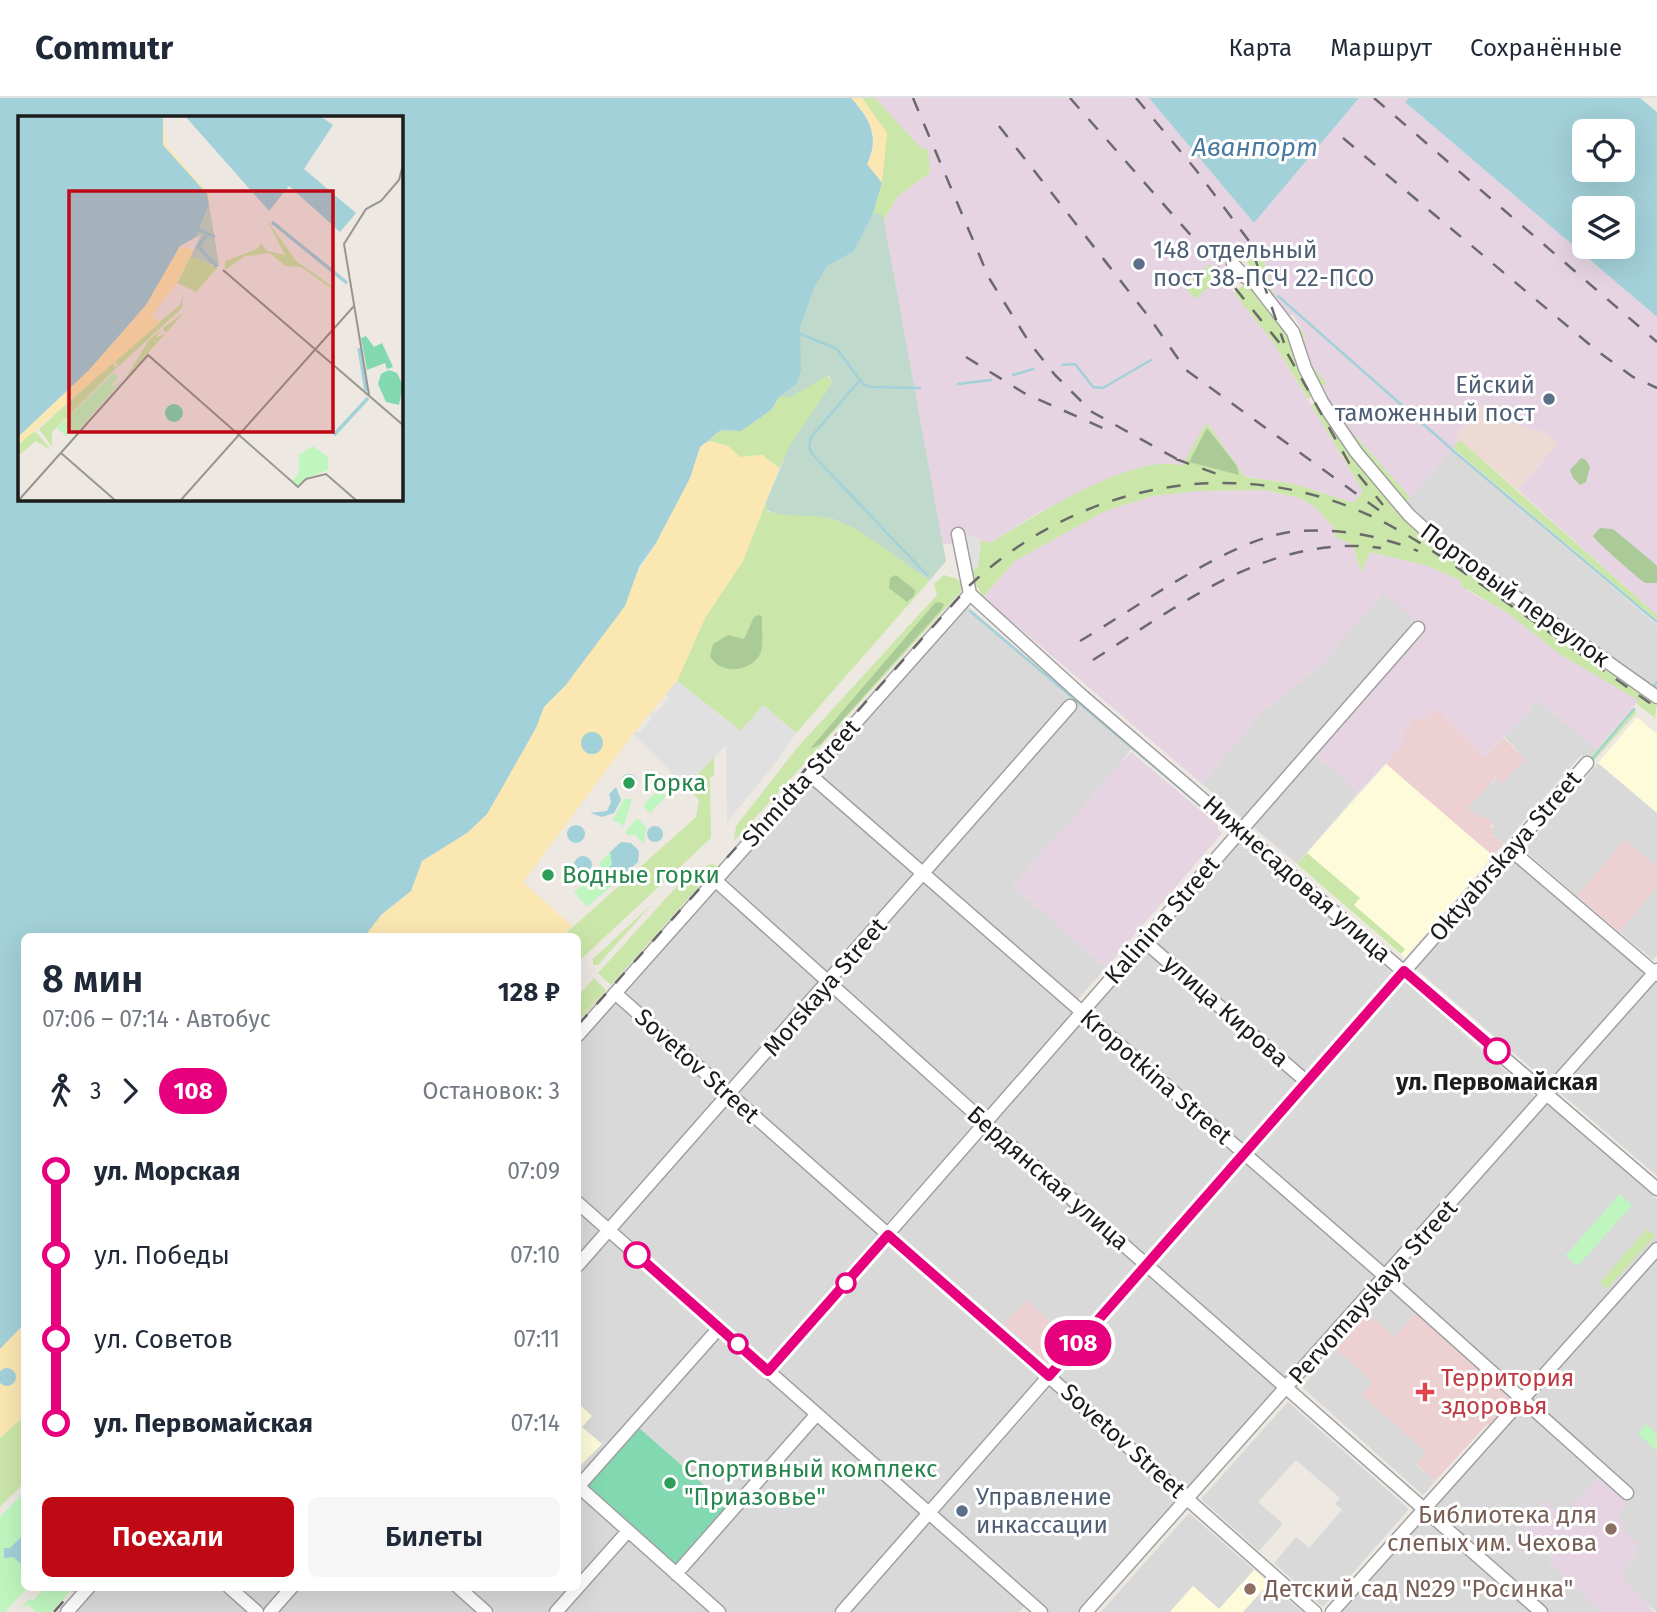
<!DOCTYPE html>
<html lang="ru">
<head>
<meta charset="utf-8">
<style>
  :root { --surface:#fff; --page:#f6f6f7; --text:#1f2937; --muted:#747a83; --line:#e0e1e3; --accent:#bf0915 }
  body { margin:0; font-family:"Fira Sans",sans-serif; background:var(--page); color:var(--text); height:100vh; display:flex; flex-direction:column; font-size:26px; white-space:nowrap }
  * { box-sizing:border-box; margin:0 }
  p { font-size:23px; color:var(--muted) }
  .icon { flex:none; width:38px; height:38px; fill:none; stroke:currentColor; stroke-width:2; stroke-linecap:round; stroke-linejoin:round }
  .map { position:relative; flex:1; overflow:hidden }
  .details { position:absolute; left:21px; top:835px; width:560px; height:658px; display:flex; flex-direction:column; background:var(--surface); border-radius:10px; box-shadow:0 7px 28px #0002 }
  .details>* { flex:none }
  .badge { padding:0 14px; border-radius:23px; font-size:24px; line-height:46px }
  .buttons { position:absolute; left:1572px; top:21px; display:grid; gap:14px }
  .buttons a { display:grid; place-items:center; width:63px; height:63px; border-radius:10px; background:var(--surface); box-shadow:0 7px 28px #0002; font-size:35px }
  .map>.badge { position:absolute; translate:-50% -50%; box-shadow:0 0 0 4px #fff }
  .legs { display:flex; align-items:center; gap:10px; height:77px; padding:0 21px; font-size:23px }
  .legs p { margin-inline-start:auto }
  .head { display:flex; align-items:center; justify-content:space-between; height:119px; padding:0 21px }
  h1 { font-size:38px; font-weight:600; line-height:52px }
  .primary-button { display:flex; gap:14px; margin-top:auto; padding:14px 21px }
  .primary-button a { flex:1; height:80px; border-radius:10px; background:var(--accent); color:#fff; font-size:28px; font-weight:600; line-height:80px; text-align:center }
  .primary-button a+a { background:var(--page); color:var(--text) }
  ul { padding:0 21px; list-style:none }
  li { display:flex; align-items:center; gap:24px; height:84px; font-size:26px }
  li i { display:grid; place-items:center; width:10px; height:100%; margin:0 9px; background:currentColor }
  li i::after { content:''; width:18px; height:18px; margin:-9px; border:5px solid; border-radius:50%; background:var(--surface) }
  li p { margin-inline-start:auto }
  li:first-child i { background:linear-gradient(#0000 50%,currentColor 0) }
  li:last-child i { background:linear-gradient(currentColor 50%,#0000 0) }
  header { display:flex; align-items:center; gap:42px; box-sizing:border-box; height:98px; padding:0 35px; background:var(--surface); border-bottom:2px solid var(--line) }
  header strong { font-size:33px }
  nav { display:flex; gap:38px; margin-inline-start:auto; font-size:24px }
  .map>svg:first-child { display:block }
</style>
</head>
<body>
<header>
<strong>Commutr</strong>
<nav><a>Карта</a><a>Маршрут</a><a>Сохранённые</a></nav>
</header>
<div class="map">
<svg width="1657" height="1514" viewBox="0 0 1657 1514">
  <rect width="100%" height="100%" fill="#ede8e1"/>
  <path fill="#dad9d9" d="M1451 352 1657 527V589L1654 592 1450 449 1405 405Z
    M1383 494 1413 519 1410 522 1414 529 1242 720 1202 686 1260 616 1321 567Z
    M967 508 1132 649 1120 667 1013 788 1106 870 1076 903 817 677Z
    M1536 601 1597 651 1588 662 1581 657 1504 746 1491 736 1493 726 1478 720 1467 710 1497 679 1525 661 1504 638 1532 611 1529 608Z
    M1314 656 1359 694 1297 766 1252 728Z
    M1598 665 1657 715V769L1625 742 1577 798 1524 752Z
    M812 682 918 775 827 878 722 784Z
    M1242 742 1396 878 1245 1049 1091 914Z
    M1508 759 1648 875 1551 987 1414 869Z
    M926 781 1075 912 983 1016 834 885Z
    M1657 789V857L1653 862 1619 834Z
    M717 790 822 886 730 990 623 896Z
    M1657 878V1078L1558 993Z
    M1404 884 1539 1002 1386 1174 1253 1056Z
    M828 892 977 1023 885 1127 736 996Z
    M617 903 723 998 610 1126 578 1098V947Z
    M1085 920 1239 1055 1147 1158 994 1025Z
    M730 1004 879 1136 766 1265 617 1133Z
    M1546 1005 1657 1101V1147L1525 1295 1391 1179Z
    M987 1033 1139 1169 1047 1271 897 1137Z
    M1248 1061 1380 1179 1286 1282 1156 1167Z
    M578 1112 602 1134 578 1162Z
    M610 1140 712 1231 578 1380V1177Z
    M890 1145 1043 1280 929 1409 776 1274Z
    M1657 1157V1514L1639 1501 1619 1474 1636 1457 1617 1418 1627 1407 1598 1380 1563 1419 1531 1440 1553 1461 1549 1465 1603 1514H1548L1431 1409Z
    M1149 1177 1278 1292 1188 1393 1058 1280Z
    M1390 1192 1415 1215 1394 1239 1368 1216Z
    M717 1236 811 1318 730 1410 637 1328Z
    M1336 1251 1374 1284 1362 1297 1426 1354 1416 1366 1435 1383 1423 1397 1302 1289Z
    M1052 1287 1180 1402 1081 1514H1048L938 1416Z
    M1288 1304 1409 1411 1323 1509 1274 1465 1296 1439 1309 1450 1342 1412 1335 1406 1340 1400 1296 1362 1258 1404 1283 1426 1259 1453 1201 1401Z
    M816 1322 922 1416 836 1514H727L682 1475Z
    M578 1398 619 1435 578 1482Z
    M1189 1415 1254 1472 1219 1511 1193 1488 1170 1514H1101Z
    M1423 1420 1531 1514H1338Z
    M930 1424 1024 1508 1019 1514H850Z
    M627 1442 708 1514H564Z
    M1269 1485 1302 1514H1243Z
    M97 1489H223L251 1514H75Z
    M236 1489H285L264 1513Z
    M301 1489H448L476 1514H279Z
    M468 1489H571L549 1514H496Z"/>
  <path fill="#edd1d2" d="M1437 609 1484 659 1504 640 1525 661 1503 685 1496 679 1468 710 1478 719H1486L1493 725 1490 729 1494 733 1491 737 1504 746 1493 758 1386 666 1405 644 1399 639 1417 618Z
    M1625 742 1657 769V789L1619 834 1577 798Z
    M1026 1202 1070 1241 1048 1265 1004 1226Z
    M1415 1215 1513 1302 1490 1328 1487 1326 1435 1383 1416 1365 1426 1354 1362 1297 1373 1284 1336 1251 1368 1216 1394 1239Z"/>
  <path fill="#e6d4e3" d="M875 0H1149L1254 125 1359 0H1409L1406 5 1657 219V517L1518 392 1557 346 1538 334 1503 322 1488 313 1456 338 1460 342 1410 399 1341 322 1321 291 1307 262 1304 236 1293 217H1288L1277 206 1258 145 1222 179 1273 244 1363 393 1354 405 1294 386 1182 368 1125 374 1036 416 990 445 962 435 955 446H943L884 122 898 98 930 75 927 51H922Z
    M1266 392 1300 400 1315 409 1336 431 1335 439 1353 446 1360 474 1370 454 1428 468 1460 482 1468 493 1509 516 1561 557 1639 602 1597 651 1536 601 1529 608 1532 611 1484 659 1436 610 1424 623 1417 618 1400 638 1406 644 1359 694 1314 656 1424 535 1410 522 1412 519 1383 495 1321 567 1260 616 1202 686 983 499 1015 463 1105 413 1153 398 1197 393Z
    M1131 654 1219 728 1217 731 1222 735 1106 870 1013 788Z
    M1598 1380 1628 1407 1617 1418 1625 1425 1622 1429 1640 1447 1634 1454 1636 1457 1620 1475 1653 1514H1603L1549 1465 1553 1460 1522 1428 1545 1402 1563 1419Z"/>
  <path fill="#fdfbda" d="M1637 619 1657 636V715L1598 665Z
    M1386 666 1493 758 1405 860 1297 766Z
    M578 1305 592 1318 582 1329 602 1346 578 1370Z
    M1254 1472 1269 1485 1243 1514H1170L1193 1488 1219 1511Z"/>
  <path fill="#eedad5" d="M1482 307 1503 322 1538 334 1541 331 1558 345 1518 392 1455 338Z"/>
  <path fill="#cbe6a9" d="M862 0H875L922 51H928L930 75 898 98 884 122 881 117 873 115 881 90 887 35Z
    M1258 145 1277 206 1258 182 1243 157Z
    M1210 166 1221 179 1195 201 1184 188Z
    M1246 184 1288 233 1314 297 1308 301 1273 244 1234 195Z
    M1296 226 1304 236 1307 262 1326 285 1321 291 1341 322 1410 399 1405 405C1356 347 1315 300 1296 226Z
    M827 277 832 285 795 340 779 370 762 357 740 359 727 348 709 343 722 331 741 333 771 312 779 299 810 288Z
    M1318 303 1426 439 1657 603 1655 620 1636 605 1638 602 1561 557 1509 516 1460 487V482L1428 468 1370 454 1361 475 1353 447 1335 439V431L1315 409 1300 400 1266 392 1197 393 1153 398 1105 413 1015 463 983 499 970 474 978 469 981 442 990 445C1031 420 1136 353 1182 368L1205 327 1208 326 1245 379 1294 386 1354 405 1363 393 1311 307Z
    M1460 342 1657 517V522L1453 350Z
    M766 404 768 414C786 417 805 415 823 419 865 428 895 460 930 482L796 635 763 607 741 633 677 583 705 520 743 463Z
    M944 477 957 481 964 490 734 743 736 728 797 650 937 497 934 486Z
    M1632 611 1637 614 1592 665 1588 662Z
    M714 658V678L710 679 711 740 578 864V838H563L696 719 699 702 686 689Z
    M1307 755 1360 800 1354 807 1405 851 1401 856 1297 766Z
    M712 766 717 768 611 887 598 875 690 774Z
    M652 806 598 867H593V861Z
    M594 880 606 892 578 924V898Z
    M1647 1131 1655 1138 1607 1191 1600 1184Z
    M24 1318V1385L0 1409V1340Z"/>
  <path fill="#aaca98" d="M1207 330 1237 368 1239 377 1189 364Z
    M1581 360 1586 362 1590 369 1586 384 1580 387 1573 380 1570 372Z
    M1600 430 1613 431 1654 465 1657 468V485H1645C1638 480 1594 442 1593 438Z
    M896 477 915 492 914 498 907 504 889 490 890 480Z
    M939 504 944 506 942 511 820 647 810 651 935 505Z
    M759 517 762 518C761 530 765 548 759 558 748 575 719 576 710 558L713 546 728 537 744 541 754 519Z"/>
  <path fill="#bfdacc" d="M882 85 873 115 881 116 884 122 946 463 930 482C897 462 869 433 832 421 812 415 784 421 767 412L766 404 790 347 832 285 829 277 791 299H779L771 312 741 333H719L705 347 700 308Z"/>
  <path fill="#fbe7b1" d="M851 0H862L887 35 882 85 867 66C881 39 870 21 851 0Z
    M709 343 728 348 740 359 762 357 779 370 743 463 705 520 677 583 633 636 523 784 572 828 563 838H365L381 817 411 793 422 763 467 735 487 716 536 630 544 609 565 588 583 563 656 445 690 380 700 349Z
    M24 1226V1318L0 1340V1251Z"/>
  <path fill="#bff6bf" d="M659 691 666 698 650 715 643 708Z
    M624 701H632L624 728 613 722Z
    M637 720 646 729 644 746 635 737H626V733Z
    M610 754 613 766 604 774 614 786 587 809 574 794 599 771 600 764Z
    M1620 1096 1632 1107 1578 1168 1565 1158Z
    M1646 1326 1657 1336V1353L1638 1336Z
    M24 1394V1489H28L5 1514H0V1419Z
    M45 1489H74L51 1514H36L28 1507 21 1510 29 1501 33 1503Z"/>
  <path fill="#82d9b1" d="M637 1328 730 1410 678 1469 584 1387Z"/>
  <path fill="#e0e0e0" d="M962 435 981 442 978 469 970 474Z
    M677 583 741 633 763 607 796 635 778 662 727 724 726 647 686 689 633 636 636 633 639 635 652 620 649 617 653 613 656 615 669 600 666 596Z"/>
  <path fill="#a3d1d9" fill-rule="evenodd" d="M0 0H851C870 21 880 39 867 66L882 85 873 115 854 153 827 168 814 190 800 229 801 272 797 285 779 299 771 312 741 333 722 331 700 349 690 380 656 445 639 469 625 508 565 588 544 609 536 630 487 716 467 735 422 763 411 793 381 817 365 838H24V1226L0 1251ZM401 19V401H19V19Z
    M1149 0H1359L1254 125Z
    M1409 0H1640L1657 14V219L1405 4ZM1584 33H1622V72H1584ZM1584 110H1622V149H1584Z
    M581 645a11 11 0 1 1 22 0a11 11 0 1 1-22 0Z
    M621 684a8 8 0 1 1 16 0a8 8 0 1 1-16 0Z
    M616 689 621 702 614 715 602 719 590 715 607 713 611 704 609 696Z
    M567 736a9 9 0 1 1 18 0a9 9 0 1 1-18 0Z
    M647 736a8 8 0 1 1 16 0a8 8 0 1 1-16 0Z
    M621 744 631 745 639 753 638 764 614 786 604 774 612 766 610 754Z
    M574 767a9 9 0 1 1 18 0a9 9 0 1 1-18 0Z
    M-2 1279a9 9 0 1 1 18 0a9 9 0 1 1-18 0Z
    M24 1436V1462L21 1466 13 1459 4 1460V1450H10Z"/>
  <g fill="none" stroke-linecap="round" stroke-linejoin="round">
    <path stroke="#a3d1d9" stroke-width="2.5" d="M1278 198 1456 355 1657 524
      M798 235 837 251 863 286 871 289 920 290
      M1062 267 1075 266 1093 289 1103 290 1151 262
      M1013 277 1033 271
      M860 282 811 339 809 348 812 356 927 477
      M958 286 991 282
      M970 513 1228 731
      M1653 589 1657 584
      M1593 660 1634 611"/>
    <defs>
      <path id="minor" d="M1233 166 1245 179 1252 181 1293 234 1305 270 1322 304 1356 354 1409 417 1442 447 1657 599
        M958 436 970 496
        M970 496 1080 596 1657 1091
        M809 676 1386 1179 1627 1395
        M1511 752 1657 877
        M715 782 992 1031 1541 1514
        M1144 843 1307 984
        M615 895 1315 1514
        M578 937 970 496
        M578 1105 1041 1514
        M578 1167 1070 608
        M768 1273 1418 530
        M578 1388 719 1514
        M578 1389 719 1230
        M676 1476 817 1316
        M229 1489 257 1514
        M458 1489 486 1514
        M67 1514 89 1489
        M270 1514 292 1489
        M556 1514 628 1433
        M842 1514 1587 665
        M1086 1514 1657 872
        M1332 1514 1657 1151"/>
    </defs>
    <use href="#minor" stroke="#a0a0a0" stroke-width="15"/>
    <use href="#minor" stroke="#fff" stroke-width="12"/>
    <path stroke="#6a6a6a" stroke-width="2.5" stroke-dasharray="14 14" stroke-linecap="butt" d="M913 0 989 180 1029 244 1055 277 1092 314 1184 365
      M1070 0 1210 159 1286 253 1349 365 1383 407
      M1136 0 1196 72 1249 143 1284 245
      M1374 0 1657 244
      M999 28 1149 219 1186 272 1387 418
      M1343 40 1596 252 1633 279 1657 290
      M966 259 1024 295 1105 331
      M1176 361 1228 380
      M1080 543C1134 511 1216 452 1275 437 1319 426 1377 436 1418 453
      M1093 562C1180 507 1271 435 1381 450
      M578 927 969 488C1077 386 1234 354 1371 418 1416 439 1456 469 1496 497 1550 535 1603 572 1657 610
      M54 1514 76 1489"/>
  </g>
  <g fill="none" stroke-linecap="round" stroke-linejoin="round">
    <defs>
      <path id="line-1" d="M637 1157 768 1273 888 1137 1049 1278 1404 873 1497 953"/>
    </defs>
    <use href="#line-1" stroke="#fff" stroke-width="16"/>
    <use href="#line-1" stroke="#e6007e" stroke-width="10"/>
  </g>
  <g fill="#5c6f8a" stroke="#fff" stroke-width="2.5">
    <circle cx="1139" cy="166" r="7"/>
    <circle cx="1549" cy="301" r="7"/>
    <circle cx="962" cy="1413" r="7"/>
  </g>
  <g fill="#2e9e5b" stroke="#fff" stroke-width="2.5">
    <circle cx="629" cy="685" r="7"/>
    <circle cx="548" cy="777" r="7"/>
    <circle cx="670" cy="1385" r="7"/>
  </g>
  <g fill="#fff" stroke="#e6007e" stroke-width="3.5">
    <circle cx="1497" cy="953" r="12"/>
    <circle cx="637" cy="1157" r="12"/>
    <circle cx="846" cy="1185" r="9"/>
    <circle cx="738" cy="1246" r="9"/>
  </g>
  <path fill="#e0444e" stroke="#fff" stroke-width="2.5" d="M1421.5 1283.5h7v7h7v7h-7v7h-7v-7h-7v-7h7z"/>
  <g fill="#8d6e63" stroke="#fff" stroke-width="2.5">
    <circle cx="1611" cy="1431" r="7"/>
    <circle cx="1250" cy="1491" r="7"/>
  </g>
  <g text-anchor="middle" dominant-baseline="central" stroke-width="6" stroke-linejoin="round" paint-order="stroke">
    <g font-size="24" fill="#4e5e75" stroke="#fff" text-anchor="start">
      <text x="1153" y="152">148 отдельный<tspan x="1153" dy="28">пост 38-ПСЧ 22-ПСО</tspan></text>
      <text x="1535" y="287" text-anchor="end">Ейский<tspan x="1535" dy="28">таможенный пост</tspan></text>
      <text x="976" y="1399">Управление<tspan x="976" dy="28">инкассации</tspan></text>
    </g>
    <g font-size="24" fill="#1c1c1c" stroke="#fff">
      <text transform="translate(1515 497) rotate(36)">Портовый переулок</text>
      <text transform="translate(801 685) rotate(-48)">Shmidta Street</text>
      <text transform="translate(1505 758) rotate(-49)">Oktyabrskaya Street</text>
      <text transform="translate(1297 781) rotate(41)">Нижнесадовая улица</text>
      <text transform="translate(1162 822) rotate(-49)">Kalinina Street</text>
      <text transform="translate(825 889) rotate(-49)">Morskaya Street</text>
      <text transform="translate(1226 913) rotate(41)">улица Кирова</text>
      <text transform="translate(697 968) rotate(42)">Sovetov Street</text>
      <text transform="translate(1156 979) rotate(41)">Kropotkina Street</text>
      <text transform="translate(1048 1080) rotate(41)">Бердянская улица</text>
      <text transform="translate(1373 1194) rotate(-48)">Pervomayskaya Street</text>
      <text transform="translate(1123 1343) rotate(42)">Sovetov Street</text>
    </g>
    <g font-size="24" fill="#27864d" stroke="#fff" text-anchor="start">
      <text x="643" y="685">Горка</text>
      <text x="562" y="777">Водные горки</text>
      <text x="684" y="1371">Спортивный комплекс<tspan x="684" dy="28">"Приазовье"</tspan></text>
    </g>
    <g font-size="24" font-weight="bold" fill="#1c1c1c" stroke="#fff">
      <text x="1497" y="984">ул. Первомайская</text>
    </g>
    <g font-size="24" fill="#be3a42" stroke="#fff" text-anchor="start">
      <text x="1441" y="1280">Территория<tspan x="1441" dy="28">здоровья</tspan></text>
    </g>
    <g font-size="24" fill="#785e54" stroke="#fff" text-anchor="end">
      <text x="1597" y="1417">Библиотека для<tspan x="1597" dy="28">слепых им. Чехова</tspan></text>
      <text x="1264" y="1491" text-anchor="start">Детский сад №29 "Росинка"</text>
    </g>
    <g font-size="26" font-style="italic" fill="#4a7a9f" stroke="#fff">
      <text x="1255" y="49">Аванпорт</text>
    </g>
  </g>
  <g transform="translate(18 18)">
    <rect width="385" height="385" fill="#ede8e1"/>
    <path d="M249 104 278 145 315 171 314 173 283 151 267 150 252 137 227 140 207 154V145L239 133 243 127 249 135 267 139ZM173 139 199 152 178 176 159 167ZM165 179 164 192 100 251 96 244 162 189ZM165 197 163 200 107 263 131 224 143 214 138 222 148 217 145 212ZM94 247 99 251 34 316V331L21 313ZM14 316 19 317 33 334 18 325 0 340V329Z" fill="#cbe6a9"/>
    <path d="M191 88 201 149 199 151 173 140 183 119 162 130Z" fill="#bfdacc"/>
    <path d="M145 0 149 30 191 78V88L145 29ZM162 130 175 134 159 167 134 199 142 207 0 329V321L71 254 128 189Z" fill="#fbe7b1"/>
    <path d="M95 257 100 261 92 272 104 265 58 317 54 315 66 300 48 320 39 312ZM295 330 310 341V354L288 362 280 371 274 366 281 357V339Z" fill="#bff6bf"/>
    <path d="M348 220 356 231 364 227 375 251 369 253 367 247 349 254 343 222ZM371 254 379 257 385 270 381 289 368 286 360 268 363 258ZM147 297a9 9 0 1 1 18 0a9 9 0 1 1-18 0Z" fill="#82d9b1"/>
    <path d="M0 0H145V29L189 78 191 88 178 120 162 130 128 189 71 254 0 321ZM167 0H302L315 9 286 53 338 97 322 116 271 70 251 95Z" fill="#a3d1d9"/>
    <path fill="none" stroke="#a3d1d9" stroke-width="3.5" d="M254 106 329 167M177 112 197 121M188 120 180 130 199 151M341 232 348 275M316 319 350 282"/>
    <path fill="none" stroke="#999692" stroke-width="2" d="M205 154 385 309M351 279 326 128 348 93 363 85 381 64 385 49M43 337 98 385M0 385 130 239 280 371 288 363 308 358 339 385M162 385 336 190"/>
    <path fill="#bf0915" fill-opacity="0.15" stroke="#bf0915" stroke-width="3.5" d="M51 75H315V316H51Z"/>
    <rect width="385" height="385" fill="none" stroke="#1c1c1c" stroke-width="3.5"/>
  </g>
</svg>
<div class="buttons">
<a><svg class="icon" aria-label="locate" viewBox="0 0 24 24"><circle cx="12" cy="12" r="6"/><path d="M12 2v4M12 18v4M2 12h4M18 12h4"/></svg></a>
<a><svg class="icon" aria-label="layers" viewBox="0 0 24 24"><path d="M12 4l9 5-9 5-9-5zM3 14l9 5 9-5"/></svg></a>
</div>
<b class="badge" style="left:1078px;top:1245px;background:#e6007e;color:#fff">108</b>
<section class="details">
<div class="head"><div><h1>8 мин</h1><p>07:06 – 07:14 · Автобус</p></div><b>128 ₽</b></div>
<div class="legs"><svg class="icon" aria-label="walk" viewBox="0 0 24 24"><circle cx="13" cy="4" r="2"/><path d="M13 8l-2 6 4 7M11 14l-3 7M7 12l3-4h3l4 4"/></svg>3<svg class="icon" aria-label="forward" viewBox="0 0 24 24"><path d="M9 5l7 7-7 7"/></svg><b class="badge" style="background:#e6007e;color:#fff">108</b><p>Остановок: 3</p></div>
<ul>
<li><i style="color:#e6007e"></i><b>ул. Морская</b><p>07:09</p></li>
<li><i style="color:#e6007e"></i><span>ул. Победы</span><p>07:10</p></li>
<li><i style="color:#e6007e"></i><span>ул. Советов</span><p>07:11</p></li>
<li><i style="color:#e6007e"></i><b>ул. Первомайская</b><p>07:14</p></li>
</ul>
<div class="primary-button"><a>Поехали</a><a>Билеты</a></div>
</section>
</div>
</body>
</html>
